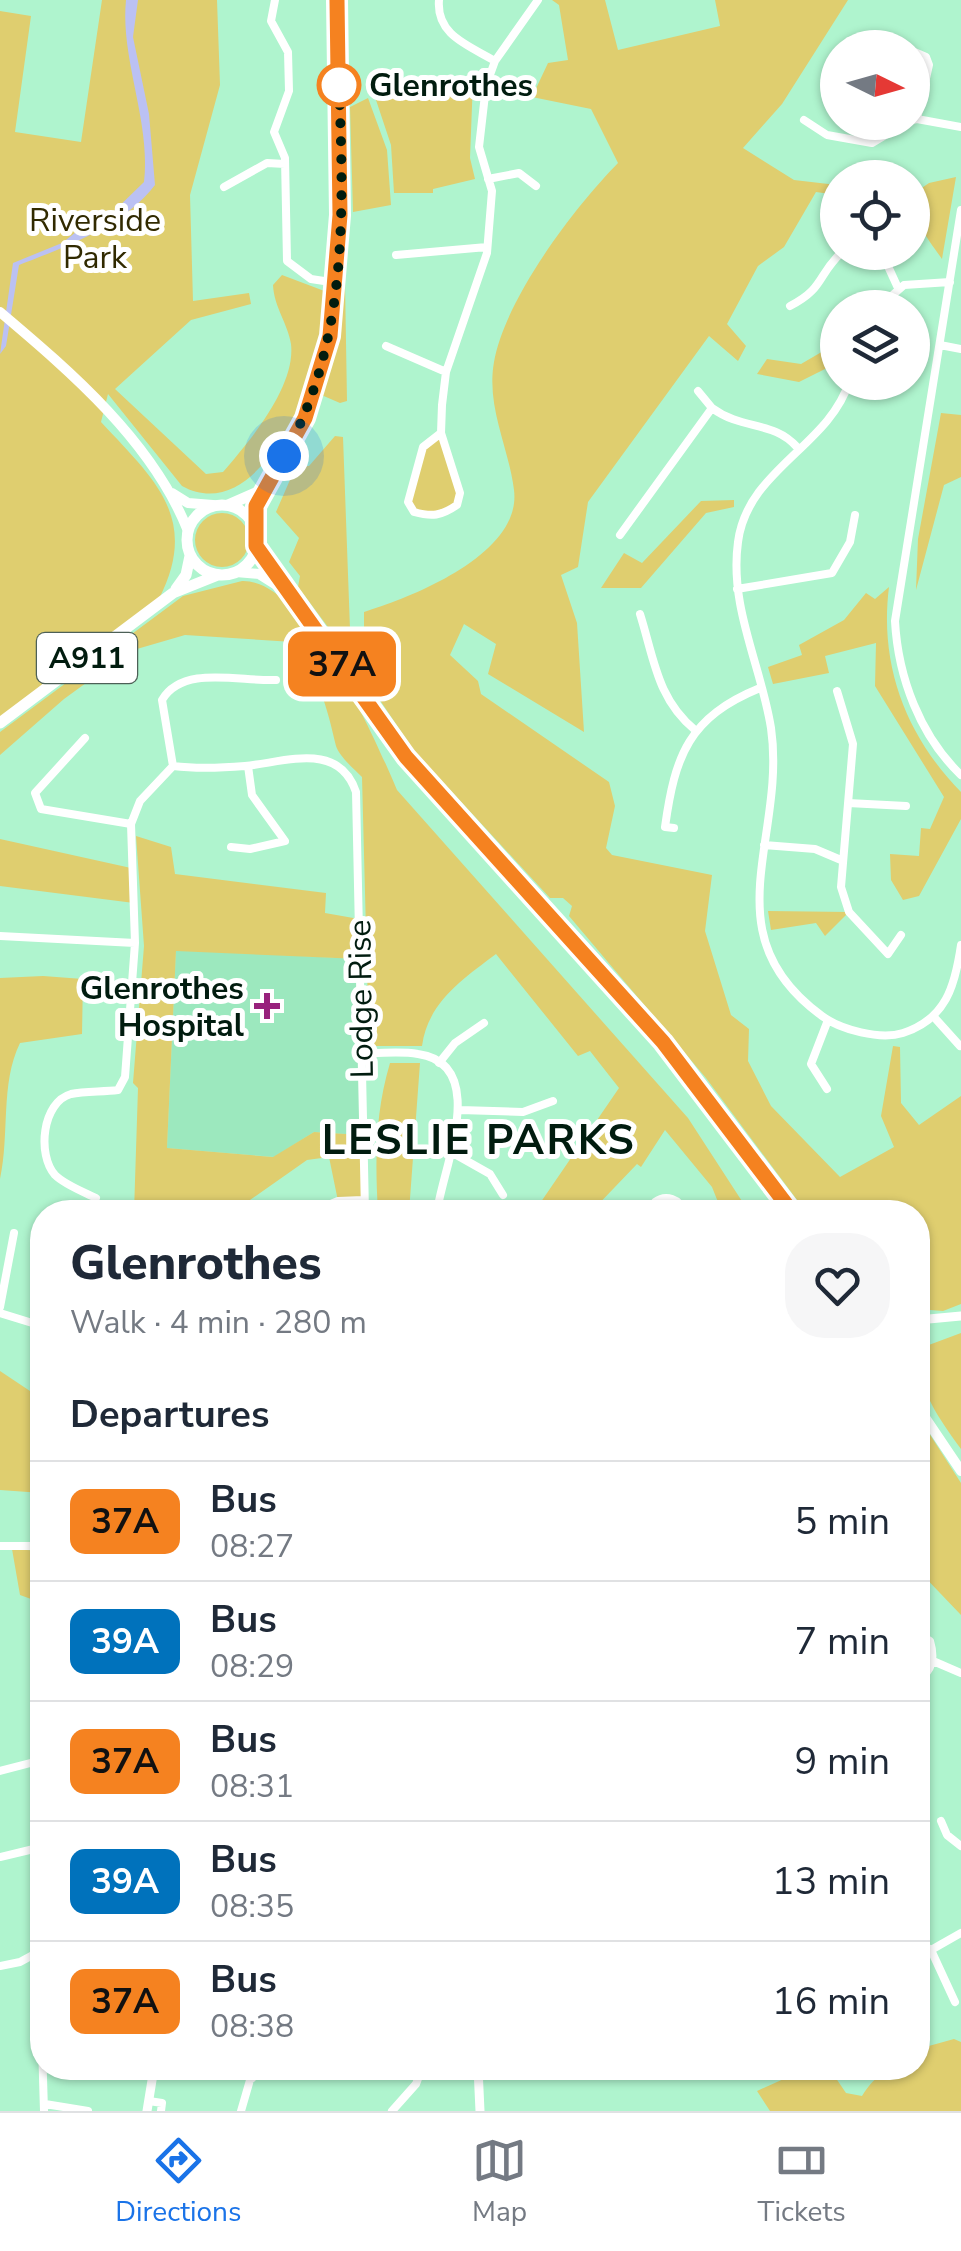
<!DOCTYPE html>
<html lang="en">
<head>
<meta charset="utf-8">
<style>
  :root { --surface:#fff; --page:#f6f6f7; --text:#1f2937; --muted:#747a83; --line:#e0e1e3; --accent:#1a73e8 }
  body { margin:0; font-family:"Nunito Sans",sans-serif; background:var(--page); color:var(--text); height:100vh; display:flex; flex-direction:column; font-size:38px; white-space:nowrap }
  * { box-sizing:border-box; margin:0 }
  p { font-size:32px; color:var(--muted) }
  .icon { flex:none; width:55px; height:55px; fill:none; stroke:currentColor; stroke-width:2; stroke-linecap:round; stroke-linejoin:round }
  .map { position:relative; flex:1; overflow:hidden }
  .side { position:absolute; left:30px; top:1200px; width:900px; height:880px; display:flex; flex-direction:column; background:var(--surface); border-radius:40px; box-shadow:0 2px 8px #0004 }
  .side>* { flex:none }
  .badge { padding:0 20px; border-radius:15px; font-size:35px; line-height:65px }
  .needle { width:65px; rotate:95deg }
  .controls { position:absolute; left:820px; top:30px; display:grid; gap:20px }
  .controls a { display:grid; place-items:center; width:110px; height:110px; border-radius:50%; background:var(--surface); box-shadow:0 2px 8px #0004; font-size:50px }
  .you { position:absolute; width:50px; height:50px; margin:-25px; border:8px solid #fff; border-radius:50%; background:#1a73e8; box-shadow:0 0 0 15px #1a73e833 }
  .map>.badge { position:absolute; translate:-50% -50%; box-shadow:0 0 0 5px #fff }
  h2 { padding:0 40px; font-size:38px; line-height:90px }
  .round { display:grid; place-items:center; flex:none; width:105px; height:105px; border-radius:40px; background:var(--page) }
  .headline { display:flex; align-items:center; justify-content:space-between; height:170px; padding:0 40px }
  h1 { font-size:48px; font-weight:800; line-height:75px }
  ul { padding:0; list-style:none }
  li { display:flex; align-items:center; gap:30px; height:120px; padding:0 40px; border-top:2px solid var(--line) }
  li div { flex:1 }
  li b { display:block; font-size:38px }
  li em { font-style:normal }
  li .badge { min-width:110px; font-weight:700; text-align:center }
  .menu { display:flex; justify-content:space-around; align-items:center; height:140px; border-top:2px solid var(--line); background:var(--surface); font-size:28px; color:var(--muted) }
  .menu a { display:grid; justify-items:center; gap:5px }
  .menu .on { color:var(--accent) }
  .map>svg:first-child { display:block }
</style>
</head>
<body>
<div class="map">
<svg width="961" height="2111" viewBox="0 0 961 2111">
  <rect width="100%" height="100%" fill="#aff4ce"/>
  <path fill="#9ce8be" d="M176 950 360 959 362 1135 314 1132 274 1157 167 1148Z"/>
  <path fill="#dfce6f" d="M102 0H217L220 85 190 195 193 301 249 293 251 304 191 320 115 389 206 474 223 472C248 443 296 387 291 344 288 324 274 307 273 285L282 275 327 292C321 349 307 397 282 449L277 445C256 478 222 508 182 486L108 394 101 422C155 480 200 518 159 599L0 719V11L31 16 15 132 81 142Z
    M552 0H605L618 50 720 26 715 0H848L782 104 743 148 794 180 837 185V195L816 192 784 247 758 266 727 324 746 346 738 361 709 336 588 502 578 567 561 575 577 623 584 732 488 674 496 644 464 624 450 655 478 681 481 694 609 782 615 806 606 848 612 855 712 875 705 931 731 1015 749 1029 748 1061 771 1106 840 1177 894 1147 881 1116 893 1046 900 1047 901 1103 919 1125 961 1096V1304L943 1311 918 1309V1212H806L706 1078 569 916 572 906 563 898H550L414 751 343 645 364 627V612C413 597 522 554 514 490 509 448 486 407 494 362 505 299 573 209 618 163L591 109 532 97 548 63 568 60 559 5Z
    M473 80 470 158 475 179 433 189V193H394L391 145 375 97Z
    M368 98 387 150 391 205 353 212 350 107Z
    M956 177 942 259C928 239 912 220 913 194L929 183Z
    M345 282 347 401 340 403 319 394Z
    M825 350 837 352V363L799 382 757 374 767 359 801 364Z
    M941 413 961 415V477L944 485 916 590 918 539Z
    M441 433 460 493 457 505 442 516 414 512 408 502 423 447Z
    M335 436 343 437 350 629 334 635 298 587 300 576 289 562 299 538 276 512 296 466H309Z
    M734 500V507L706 513 641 588H601L624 553 642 563 701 501Z
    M195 540a27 27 0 1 1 54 0a27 27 0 1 1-54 0Z
    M242 581C306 579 375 738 397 790L688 1118 749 1212H722L712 1187 665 1130 641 1167 637 1164 591 1212H534L619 1088 590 1051 578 1056 496 954C463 979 428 1002 422 1046H369L362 777C354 769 339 756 336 746 327 707 319 676 293 642L185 635 130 651 64 699 0 755V732L183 596Z
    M889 587C879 665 906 736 961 792V819L919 896 903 900 891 880 890 854 919 856 921 828 930 829 944 797 875 686 876 643 825 656 829 673 773 684 768 667 802 655 799 645 844 620 866 593 875 599Z
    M136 836 171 847 175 874 326 893 325 913 359 919 360 959 176 951 167 1148 273 1157 314 1132 362 1135 363 1200 356 1201 357 1212H312L338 1201 329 1157 307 1160 233 1212H134L138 1088 133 1083 144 946Z
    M0 839 131 868 134 903 0 886Z
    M768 911 849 912 825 936 816 923 771 930Z
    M43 976 83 979 82 1034 20 1043C0 1084 10 1133 0 1179V978Z
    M390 1063H420L409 1212H378C375 1161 375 1113 390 1063Z
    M961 1333V1449C938 1417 917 1389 918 1349Z
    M0 1371 42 1399V1493L0 1490Z
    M918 1416 961 1483V1615L918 1570Z
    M12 1549 42 1551V1603L20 1595Z
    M954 2039 961 2042V2111H770L757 2091 808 2068H829L846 2093 862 2096C877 2072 889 2068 918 2068V2049Z"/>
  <path fill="#bbc1f3" d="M126 0H138L133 37 149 114 155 185C124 226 65 247 19 265L6 346 0 354 13 263 62 243 90 221 109 216 144 182C151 121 120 59 126 0Z"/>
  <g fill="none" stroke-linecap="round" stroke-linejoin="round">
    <path stroke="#fff" stroke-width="8" d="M275 0 271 21 288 52 289 91 274 132 285 158 287 261 311 279 337 283
      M439 0C436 35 468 45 495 61
      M849 41 891 48
      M912 51 926 57 929 65 917 119 912 120
      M917 119 961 127
      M804 120 827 135 872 143 907 122
      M488 179 519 173 536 186
      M224 187 267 163 285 164
      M961 210 895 621C898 677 920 736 961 775
      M875 252 887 264 898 288
      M396 255 487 247
      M790 306C825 288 817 275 842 252
      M878 308 904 285 950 282
      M940 345 961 349
      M386 346 446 372
      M849 382C829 446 747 470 738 542 729 607 761 665 771 728 787 838 709 934 822 1016 841 1030 880 1040 903 1033 946 1019 955 986 961 945
      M698 391 712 408
      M441 433 423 447 408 502 414 512C432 517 441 516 457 505L460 493 441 433 442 405 446 372 487 253 492 191 479 147 486 86 495 61 538 0
      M620 535 712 408C743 431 773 420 797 447
      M737 589 832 573 850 542 855 515
      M640 614C654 658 657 699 695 730
      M837 691 853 744 841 887 849 912 888 954 901 935
      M85 738 35 793 41 809 131 824
      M173 766 162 700C183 664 241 682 276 680
      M848 803 906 806
      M674 828 665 827C675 755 689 717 760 688
      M764 845 815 849 841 860
      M231 847 250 849 285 841 252 795 248 766
      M0 936 135 943
      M934 1017 960 1046
      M362 1054C380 1053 400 1051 418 1054 491 1064 442 1170 437 1212
      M439 1063 455 1043 484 1023
      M827 1089 811 1064 828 1020
      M460 1110 523 1112 553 1101
      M451 1152 490 1174 503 1195
      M96 1198C84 1192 65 1185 55 1175 37 1155 42 1102 71 1094 85 1091 103 1092 118 1090L125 1077 135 943 131 824 140 801 173 766C197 769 221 768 245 766 286 762 339 741 356 792L365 1212
      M312 1212 338 1201 363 1200
      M650 1212 655 1202C666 1194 680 1199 684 1212
      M0 1307 14 1233
      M0 1313 42 1326
      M0 1546H42
      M918 1633 930 1641C935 1658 933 1670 918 1680
      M933 1661 961 1673
      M0 1771 42 1760
      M941 1821 947 1835 961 1846
      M0 1857 42 1847
      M918 1942 931 1950 961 1933
      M931 1950 955 2002
      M0 1966 20 1962 42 1950
      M42 2044 44 2111
      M742 2068 745 2072
      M149 2101 162 2103 161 2111
      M45 2104 88 2111
      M241 2111 250 2080 264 2068
      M392 2111 416 2084 422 2068"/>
    <path stroke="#fff" stroke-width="9" d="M918 1320 961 1316
      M478 2068 480 2111
      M147 2111 154 2068"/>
    <path stroke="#fff" stroke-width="10" d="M0 312C71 372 153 442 188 531
      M172 493 188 503 213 505
      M256 546 406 757 663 1042 792 1212
      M236 572 259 574 278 586
      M918 1407 961 1471"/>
    <path stroke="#fff" stroke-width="11" d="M228 505 262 490
      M187 540a35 35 0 1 1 70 0a35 35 0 1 1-70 0Z
      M253 523 262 490 305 418 330 335 341 215 337 0
      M176 589 186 575 190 556
      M0 723 173 593 218 575"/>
  </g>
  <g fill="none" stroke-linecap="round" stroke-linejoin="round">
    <defs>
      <path id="line" d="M337 0 340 215 330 336 305 418 256 506V546L406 757 663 1042 792 1212"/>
    </defs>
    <use href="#line" stroke="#fff" stroke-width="22"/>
    <use href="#line" stroke="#f58220" stroke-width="15"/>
    <path stroke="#011c0f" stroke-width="10" stroke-dasharray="0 18" d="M284 456C348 343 344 212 339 85"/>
  </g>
  <circle fill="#fff" stroke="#f58220" stroke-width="5" cx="339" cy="85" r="20"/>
  <path fill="#98217c" stroke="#fff" stroke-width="4" d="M262 991h10v10h10v10h-10v10h-10v-10h-10v-10h10z"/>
  <g text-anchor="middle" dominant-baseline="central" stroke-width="10" stroke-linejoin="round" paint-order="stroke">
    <rect fill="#fff" stroke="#4d6057" stroke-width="2.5" x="37" y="633" width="100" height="50" rx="8"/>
    <g font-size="30" font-weight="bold" fill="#011c0f">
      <text x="87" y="658">A911</text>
    </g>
    <g font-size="32" font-weight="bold" fill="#011c0f" stroke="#fff" text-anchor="start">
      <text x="369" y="85">Glenrothes</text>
    </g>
    <g font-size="32" fill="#312a00" stroke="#fff">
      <text x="95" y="220">Riverside<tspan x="95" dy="37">Park</tspan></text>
    </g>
    <g font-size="32" font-weight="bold" fill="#011c0f" stroke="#fff" text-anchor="end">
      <text x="244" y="988">Glenrothes<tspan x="244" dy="37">Hospital</tspan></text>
    </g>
    <g font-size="32" fill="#011c0f" stroke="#fff">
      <text transform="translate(361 999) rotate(-91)">Lodge Rise</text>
    </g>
    <g font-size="42" font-weight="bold" letter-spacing="2.5" fill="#011c0f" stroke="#fff">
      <text x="479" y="1140">LESLIE PARKS</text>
    </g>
  </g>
</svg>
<div class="controls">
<a><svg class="needle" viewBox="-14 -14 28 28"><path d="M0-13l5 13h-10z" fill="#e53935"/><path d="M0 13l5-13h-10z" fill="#747a83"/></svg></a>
<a><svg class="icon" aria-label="locate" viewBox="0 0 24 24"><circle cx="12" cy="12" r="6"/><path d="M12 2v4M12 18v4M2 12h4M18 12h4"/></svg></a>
<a><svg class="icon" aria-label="layers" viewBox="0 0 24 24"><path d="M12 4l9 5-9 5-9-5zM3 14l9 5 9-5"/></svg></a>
</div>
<div class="you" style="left:284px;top:456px"></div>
<b class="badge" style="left:342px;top:664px;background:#f58220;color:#111">37A</b>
<section class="side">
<div class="headline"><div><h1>Glenrothes</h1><p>Walk · 4 min · 280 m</p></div><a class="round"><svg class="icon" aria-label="heart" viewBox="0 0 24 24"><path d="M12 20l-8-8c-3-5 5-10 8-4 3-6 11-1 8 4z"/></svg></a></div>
<h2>Departures</h2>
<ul>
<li><span class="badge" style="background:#f58220;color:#111">37A</span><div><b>Bus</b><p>08:27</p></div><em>5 min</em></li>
<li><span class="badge" style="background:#0072bc;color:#fff">39A</span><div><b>Bus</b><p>08:29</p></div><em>7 min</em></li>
<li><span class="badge" style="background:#f58220;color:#111">37A</span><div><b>Bus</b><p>08:31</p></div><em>9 min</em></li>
<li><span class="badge" style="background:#0072bc;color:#fff">39A</span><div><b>Bus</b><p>08:35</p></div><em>13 min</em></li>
<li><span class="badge" style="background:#f58220;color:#111">37A</span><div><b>Bus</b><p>08:38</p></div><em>16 min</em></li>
</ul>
</section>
</div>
<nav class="menu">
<a class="on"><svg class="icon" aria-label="directions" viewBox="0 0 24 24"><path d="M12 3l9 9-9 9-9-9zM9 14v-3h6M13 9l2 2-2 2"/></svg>Directions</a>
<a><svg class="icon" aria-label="map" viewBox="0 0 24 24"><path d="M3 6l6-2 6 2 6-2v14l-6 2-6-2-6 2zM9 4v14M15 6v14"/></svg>Map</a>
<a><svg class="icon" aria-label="tickets" viewBox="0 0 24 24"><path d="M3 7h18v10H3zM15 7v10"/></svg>Tickets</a>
</nav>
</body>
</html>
